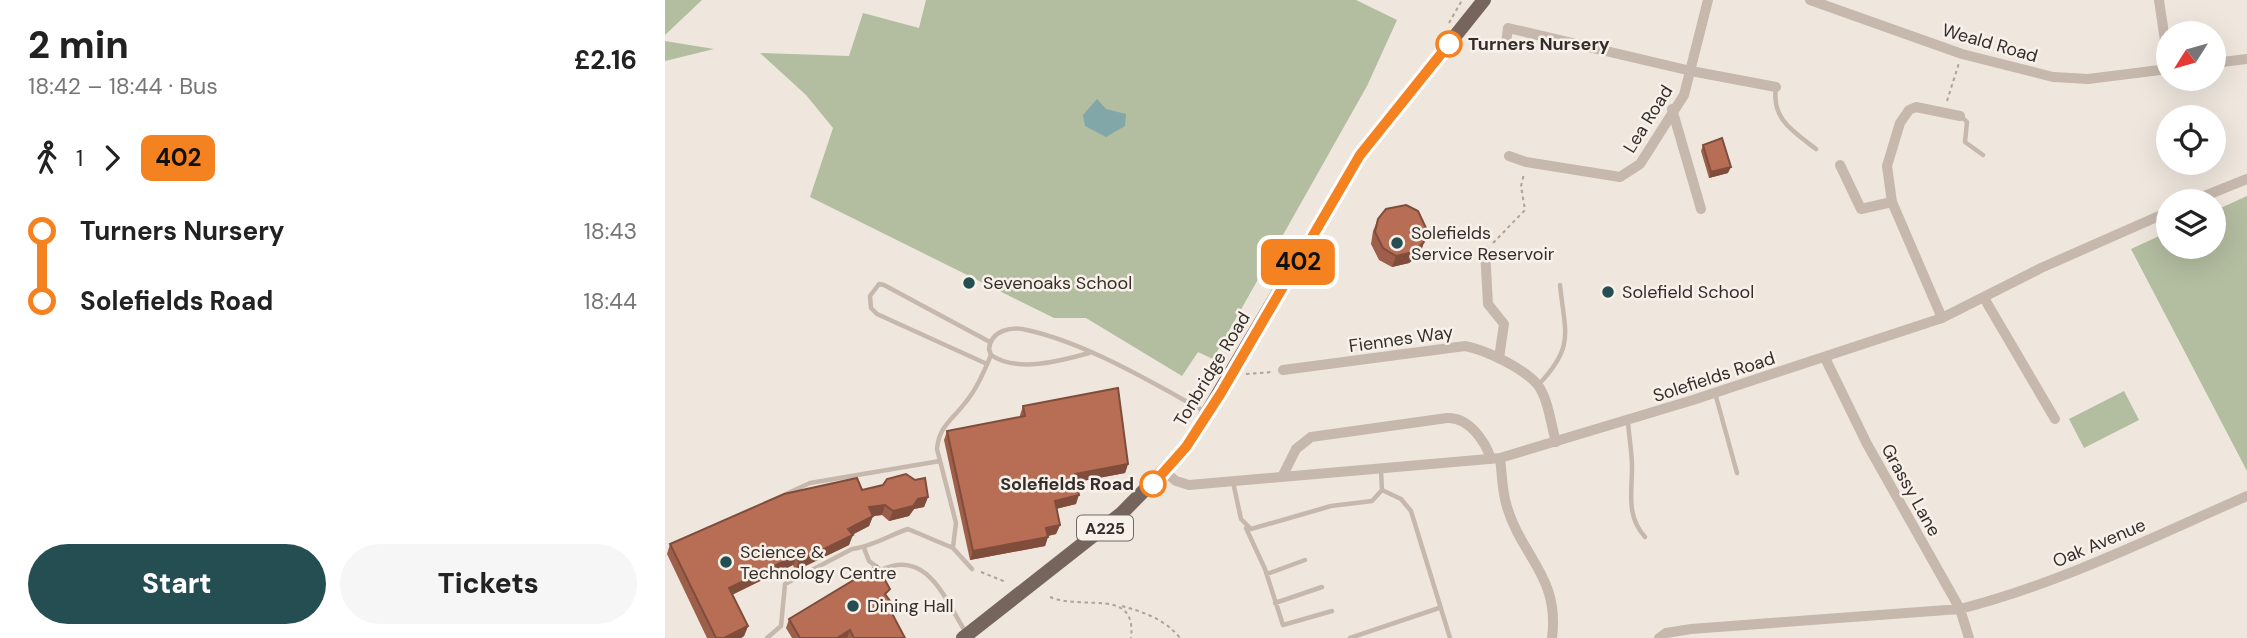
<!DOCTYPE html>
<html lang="en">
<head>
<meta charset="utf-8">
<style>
  :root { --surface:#fff; --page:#f6f6f6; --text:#222; --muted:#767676; --accent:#244e51 }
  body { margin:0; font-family:"DM Sans",sans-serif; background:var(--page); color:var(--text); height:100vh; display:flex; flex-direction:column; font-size:26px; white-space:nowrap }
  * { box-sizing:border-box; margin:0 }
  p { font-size:23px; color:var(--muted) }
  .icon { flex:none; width:38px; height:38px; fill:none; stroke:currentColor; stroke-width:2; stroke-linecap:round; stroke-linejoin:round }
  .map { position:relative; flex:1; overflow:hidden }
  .details { display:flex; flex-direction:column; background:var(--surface); width:665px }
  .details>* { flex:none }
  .badge { padding:0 14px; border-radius:10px; font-size:24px; line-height:46px }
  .needle { width:46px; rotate:233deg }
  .tools { position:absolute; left:1491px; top:21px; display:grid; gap:14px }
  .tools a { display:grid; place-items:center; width:70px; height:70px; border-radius:50%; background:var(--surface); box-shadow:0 7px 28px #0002; font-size:35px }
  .map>.badge { position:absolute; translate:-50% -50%; box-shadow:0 0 0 4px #fff }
  .legs { display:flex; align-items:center; gap:10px; height:77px; padding:0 28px; font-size:23px }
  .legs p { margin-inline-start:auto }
  .headline { display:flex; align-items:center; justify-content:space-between; height:119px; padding:0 28px }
  h1 { font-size:38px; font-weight:800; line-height:52px }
  .button { display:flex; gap:14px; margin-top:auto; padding:14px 28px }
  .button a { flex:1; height:80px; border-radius:42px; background:var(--accent); color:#fff; font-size:28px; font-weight:800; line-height:80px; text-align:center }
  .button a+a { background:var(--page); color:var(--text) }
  ul { padding:0 28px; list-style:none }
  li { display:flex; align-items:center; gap:24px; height:70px; font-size:26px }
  li i { display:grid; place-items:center; width:10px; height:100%; margin:0 9px; background:currentColor }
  li i::after { content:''; width:18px; height:18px; margin:-9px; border:5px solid; border-radius:50%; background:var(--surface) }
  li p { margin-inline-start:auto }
  li:first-child i { background:linear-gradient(#0000 50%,currentColor 0) }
  li:last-child i { background:linear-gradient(currentColor 50%,#0000 0) }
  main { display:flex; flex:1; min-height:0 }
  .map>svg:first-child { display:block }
</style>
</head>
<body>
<main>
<section class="details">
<div class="headline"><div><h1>2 min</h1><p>18:42 – 18:44 · Bus</p></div><b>£2.16</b></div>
<div class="legs"><svg class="icon" aria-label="walk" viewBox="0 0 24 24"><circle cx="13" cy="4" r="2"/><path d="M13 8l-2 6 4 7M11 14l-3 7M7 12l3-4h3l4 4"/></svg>1<svg class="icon" aria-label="forward" viewBox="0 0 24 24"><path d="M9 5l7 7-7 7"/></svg><b class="badge" style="background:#f58220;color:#111">402</b></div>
<ul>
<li><i style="color:#f58220"></i><b>Turners Nursery</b><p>18:43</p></li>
<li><i style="color:#f58220"></i><b>Solefields Road</b><p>18:44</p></li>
</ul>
<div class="button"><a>Start</a><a>Tickets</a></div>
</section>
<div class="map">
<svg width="1582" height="638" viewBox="0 0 1582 638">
  <rect width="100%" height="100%" fill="#efe7de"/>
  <path fill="#b3bda0" d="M0 0H37L0 35Z
    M261 0H691L732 20 702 86 548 359 533 352 517 376 421 318H389L145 197 168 128 141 95 95 53 184 56 198 13 254 28Z
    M0 41 49 49 0 61Z
    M1582 196V471L1466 249 1503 232V247H1549V211Z
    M1459 391 1474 420 1419 448 1404 419Z"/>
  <path fill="#81a7a9" d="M432 99 441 109 461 114 460 126 441 137 420 126 418 115Z"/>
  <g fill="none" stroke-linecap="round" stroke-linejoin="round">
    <path stroke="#b2a296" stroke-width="2" stroke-dasharray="3.5 3.5" stroke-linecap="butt" d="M784 23 797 0
      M1282 101 1294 63
      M828 243 860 210 856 186 859 174
      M581 374 607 372
      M316 572 341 582
      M385 597C420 611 472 587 466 638
      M457 606C479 612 501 620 515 638"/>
    <path stroke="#c6b8ac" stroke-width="4.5" d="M1111 88C1106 119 1129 132 1151 149
      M1296 116 1302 122 1300 142 1318 155
      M424 353C396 361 351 373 326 355L324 349C326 330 347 326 362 330 421 343 486 382 539 411
      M322 364 212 314 206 308 205 296 214 284 219 285 325 342
      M874 384C910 346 900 333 895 285
      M1050 393 1072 473
      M963 422C964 437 967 452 967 467 967 493 961 516 980 537
      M568 482 576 519 586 529 666 506 707 501 717 490 716 471
      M717 490 736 499 746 511 785 638
      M121 494 145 483 275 461
      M581 528 600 569 618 625 667 611
      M288 547 291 523 272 449C274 426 287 420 300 403 312 389 319 371 326 355
      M199 548 204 561 216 570C262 548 280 599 300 631
      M602 574 640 560
      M610 603 657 587
      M102 638 116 626 120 584 187 549C206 547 225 535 243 529L288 548 307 569
      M685 638 774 608"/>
    <path stroke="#c6b8ac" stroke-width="10" d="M1145 0 1297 54 1388 77 1423 79 1503 69
      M1494 0 1503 61
      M841 43 843 28 1026 71 1111 87
      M1549 63 1582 59
      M1007 109 1036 209
      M844 156 861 162 955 177 975 164 1019 95 1043 0
      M1175 165 1196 209 1227 202
      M1527 201 1582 179
      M820 251 823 304 839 324 834 358
      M1319 298 1390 419
      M1277 318 1227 202 1222 166 1235 123 1244 110 1251 107 1295 116
      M1160 358 1202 444 1295 609 1304 638
      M618 370 800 346C821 350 858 368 872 384 883 397 886 425 891 442
      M835 458C837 473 837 492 842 507 857 557 895 577 887 638
      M500 472 511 481 524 485 835 458 1028 400 1277 318 1376 268 1503 212
      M617 477 631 449 646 437 782 418C804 417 820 441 826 459
      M994 638 1001 633 1026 629 1295 609C1394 584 1488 537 1582 496"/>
    <path stroke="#75655d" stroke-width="14" d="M298 638 457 513 521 448 695 155 819 0"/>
  </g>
  <path fill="#9d5f49" d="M1038 145 1063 173 1044 178 1036 151Z
    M713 219 759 242 755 254 744 263 727 267 714 260 706 244 708 231Z
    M358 406 463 464 460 473 412 482 411 504 391 509 395 525 391 534 383 536 380 546 305 560 279 440 282 431 355 417V415Z
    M197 490 263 497 259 507 249 509 244 516 224 521 217 515 208 516 204 526 187 535 184 545 130 571 128 565 67 594 83 626 79 636 76 638H42L2 554 5 544Z
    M222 597 223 606 240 638H127L121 628 124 619Z"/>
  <path fill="#804d3c" d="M1066 167 1063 173 1044 178 1046 172Z
    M759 242 755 254 744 263 727 267 731 256Z
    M463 464 460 473 407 483 410 474Z
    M414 495 411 504 386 510 390 501Z
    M263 497 259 507 249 509 244 516 224 521 228 511 253 499Z
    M220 505 217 515 200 517 204 507Z
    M208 516 204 526 179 539 183 529Z
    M395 525 391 534 378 537 381 528Z
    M188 535 184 545 130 571 134 561Z
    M383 537 380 546 305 560 308 551Z
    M132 555 128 565 61 598 64 588Z
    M83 626 79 636 76 638H59Z
    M185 630 182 638H172Z"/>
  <path fill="#b76e55" stroke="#804d3c" stroke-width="2" d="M1057 138 1066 167 1046 172 1038 145Z
    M741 205 753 211 762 230 759 242 749 252 731 256 718 248 710 232 713 219 721 209Z
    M453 388 463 464 410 474 414 495 390 501 395 525 381 528 383 537 308 551 282 431 360 416 358 406Z
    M241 474 250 480 260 478 263 497 253 499 248 506 228 511 220 505 204 507 208 516 183 529 188 535 134 561 132 555 64 588 83 626 59 638H51L5 544 119 494 192 478 197 490 218 485 222 479Z
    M212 566 225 589 220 594 225 601 222 604 240 638H189L185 630 172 638H135L124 619Z"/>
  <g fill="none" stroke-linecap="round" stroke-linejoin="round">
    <defs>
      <path id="line-1" d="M488 484 521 447 556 393 695 155 784 44"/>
    </defs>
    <use href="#line-1" stroke="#fff" stroke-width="16"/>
    <use href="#line-1" stroke="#f58220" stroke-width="10"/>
  </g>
  <g fill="#fff" stroke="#f58220" stroke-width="3.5">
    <circle cx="784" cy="44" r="12"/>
    <circle cx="488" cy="484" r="12"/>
  </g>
  <g fill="#244e51" stroke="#f7f1ea" stroke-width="2.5">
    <circle cx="732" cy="243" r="7"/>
    <circle cx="304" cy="283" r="7"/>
    <circle cx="943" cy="292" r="7"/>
    <circle cx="61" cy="562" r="7"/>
    <circle cx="188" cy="606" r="7"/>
  </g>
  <g text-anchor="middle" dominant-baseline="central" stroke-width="5" stroke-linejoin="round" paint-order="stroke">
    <rect fill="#f7f1ea" stroke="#6f6864" stroke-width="2" x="412" y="515.5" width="56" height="25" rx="5"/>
    <g font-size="16" font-weight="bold" fill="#352d2a">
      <text x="440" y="528">A225</text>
    </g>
    <g font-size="18" fill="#352d2a" stroke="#f7f1ea">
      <text transform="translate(1325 43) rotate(16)">Weald Road</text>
      <text transform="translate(983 119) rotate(-58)">Lea Road</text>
      <text transform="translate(736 339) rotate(-8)">Fiennes Way</text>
      <text transform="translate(547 369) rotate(-59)">Tonbridge Road</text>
      <text transform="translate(1049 377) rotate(-18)">Solefields Road</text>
      <text transform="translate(1246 490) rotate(61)">Grassy Lane</text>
      <text transform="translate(1434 543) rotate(-23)">Oak Avenue</text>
    </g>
    <g font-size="18" font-weight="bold" fill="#352d2a" stroke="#f7f1ea" text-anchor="start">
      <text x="803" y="44">Turners Nursery</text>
      <text x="469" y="484" text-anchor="end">Solefields Road</text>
    </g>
    <g font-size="18" fill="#352d2a" stroke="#f7f1ea" text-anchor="start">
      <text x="746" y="233">Solefields<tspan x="746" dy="21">Service Reservoir</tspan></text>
      <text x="318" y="283">Sevenoaks School</text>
      <text x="957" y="292">Solefield School</text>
      <text x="75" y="552">Science &amp;<tspan x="75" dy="21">Technology Centre</tspan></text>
      <text x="202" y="606">Dining Hall</text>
    </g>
  </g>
</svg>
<div class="tools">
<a><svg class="needle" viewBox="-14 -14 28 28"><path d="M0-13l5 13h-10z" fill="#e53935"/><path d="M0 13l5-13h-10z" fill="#767676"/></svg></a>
<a><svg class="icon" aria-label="locate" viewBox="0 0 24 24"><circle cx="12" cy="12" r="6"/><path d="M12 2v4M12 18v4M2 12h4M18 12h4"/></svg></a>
<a><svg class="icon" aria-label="layers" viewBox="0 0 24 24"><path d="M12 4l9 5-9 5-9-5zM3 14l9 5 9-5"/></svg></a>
</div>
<b class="badge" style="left:633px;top:262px;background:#f58220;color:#111">402</b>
</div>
</main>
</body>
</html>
